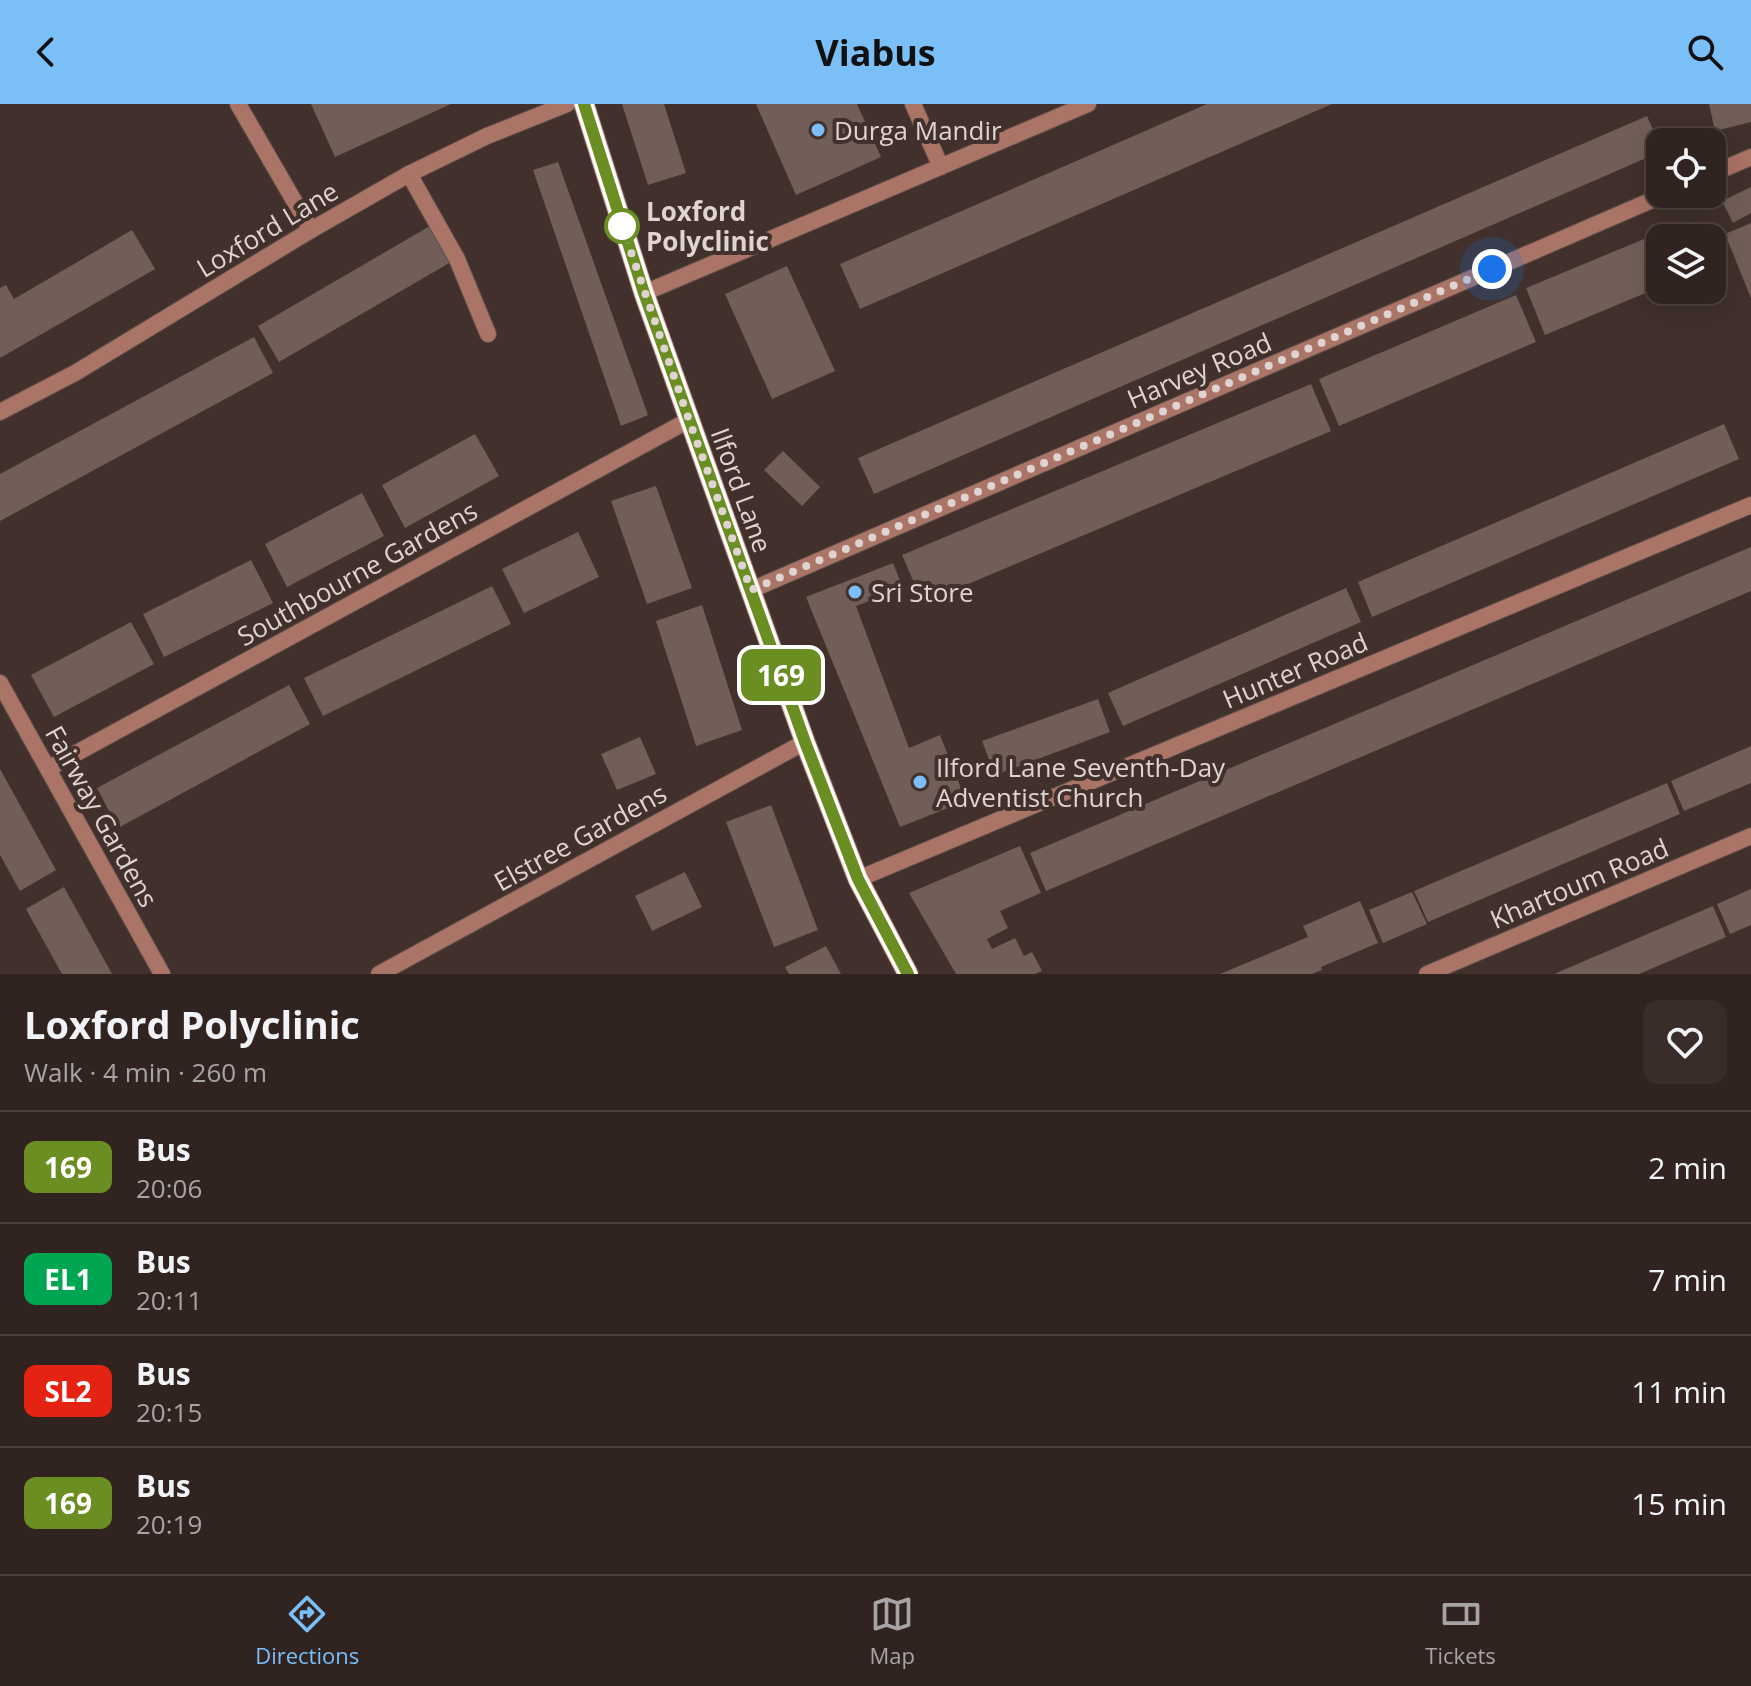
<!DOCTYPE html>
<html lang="en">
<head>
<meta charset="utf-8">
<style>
  :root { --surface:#312420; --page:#392c29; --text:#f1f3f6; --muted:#a8a4a5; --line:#4c413e; --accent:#7abff8 }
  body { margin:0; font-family:"Open Sans",sans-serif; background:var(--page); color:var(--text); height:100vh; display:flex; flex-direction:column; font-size:30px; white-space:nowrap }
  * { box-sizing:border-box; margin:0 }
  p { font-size:26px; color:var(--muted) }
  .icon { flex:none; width:44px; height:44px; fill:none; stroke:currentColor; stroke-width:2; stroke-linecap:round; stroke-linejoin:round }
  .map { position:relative; height:870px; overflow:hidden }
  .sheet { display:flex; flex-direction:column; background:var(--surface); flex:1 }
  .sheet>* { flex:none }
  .badge { padding:0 16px; border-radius:12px; font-size:28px; line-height:52px }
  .fabs { position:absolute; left:1646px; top:24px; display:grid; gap:16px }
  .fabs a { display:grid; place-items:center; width:80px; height:80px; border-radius:16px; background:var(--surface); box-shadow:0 8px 32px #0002,0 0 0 2px var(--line); font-size:40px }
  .you { position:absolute; width:40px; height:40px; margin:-20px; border:6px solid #fff; border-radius:50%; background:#1a73e8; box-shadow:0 0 0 12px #1a73e833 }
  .map>.badge { position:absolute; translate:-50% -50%; box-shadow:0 0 0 4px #fff }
  .round { display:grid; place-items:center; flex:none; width:84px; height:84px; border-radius:16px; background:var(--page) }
  .headline { display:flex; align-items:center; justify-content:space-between; height:136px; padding:0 24px }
  h1 { font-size:38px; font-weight:700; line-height:60px }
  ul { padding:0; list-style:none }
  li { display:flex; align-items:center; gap:24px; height:112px; padding:0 24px; border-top:2px solid var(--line) }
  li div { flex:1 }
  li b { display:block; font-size:30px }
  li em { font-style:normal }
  li .badge { min-width:88px; font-weight:700; text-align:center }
  header { display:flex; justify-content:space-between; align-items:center; height:104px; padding:0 24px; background:var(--accent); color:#111; font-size:36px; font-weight:700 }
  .tabs { display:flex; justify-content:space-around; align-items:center; height:112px; border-top:2px solid var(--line); background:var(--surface); font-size:22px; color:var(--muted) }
  .tabs a { display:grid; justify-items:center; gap:4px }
  .tabs .selected { color:var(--accent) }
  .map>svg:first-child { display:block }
</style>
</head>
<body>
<header><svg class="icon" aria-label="back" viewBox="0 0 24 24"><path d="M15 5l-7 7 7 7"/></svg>Viabus<svg class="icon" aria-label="search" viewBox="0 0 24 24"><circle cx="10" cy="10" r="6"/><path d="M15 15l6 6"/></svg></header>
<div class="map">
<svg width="1751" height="870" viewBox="0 0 1751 870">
  <rect width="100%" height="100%" fill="#41302b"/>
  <path fill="#715e58" d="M311 0H451L335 53Z
    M622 0H664L686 69 648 81Z
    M756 0H857L881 53 796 91Z
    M1207 0H1332L860 205 840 160Z
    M1709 0H1751V18L1715 27Z
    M1647 12 1660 41V48L874 390 858 354Z
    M558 58 648 311 621 322 533 66Z
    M1751 83V109L1733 119 1722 97Z
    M1751 119V194L1725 130Z
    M430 122 451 158 279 258 258 222Z
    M132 126 155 165 0 254V184L6 181 14 195Z
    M1649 133 1660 159V183L1545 231 1526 184Z
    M787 162 835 267 772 295 725 190Z
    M1516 191 1536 238 1339 322 1319 275Z
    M254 233 273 269 0 417V370Z
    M1311 280 1331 327 923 499 902 451Z
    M1724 320 1739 355 1372 513 1358 478Z
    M475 330 499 372 405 424 382 381Z
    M783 347 820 383 802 402 764 366Z
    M656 382 692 484 647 500 611 397Z
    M362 389 384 432 287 483 265 440Z
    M578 428 599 473 524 509 502 465Z
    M1751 443V487L1046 787 1030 749Z
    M251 456 273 499 164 553 143 510Z
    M893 459 903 484 856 502 909 644 940 631 966 697 900 723 806 493Z
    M492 482 511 520 323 612 304 574Z
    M1346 484 1361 518 1123 622 1108 589Z
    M702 501 742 626 696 642 656 517Z
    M131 518 154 560 54 613 31 571Z
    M289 581 310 620 118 724 97 684Z
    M1098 595 1110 628 995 671 982 637Z
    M640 633 656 670 617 686 601 650Z
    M1751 642V679L1684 707 1671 677Z
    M0 665 56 766 20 787 0 751Z
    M1667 679 1680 710 1428 818 1414 787Z
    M771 701 818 826 774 843 726 718Z
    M1020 742 1041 789 1000 807 1008 824 987 835 992 845 1015 834 1024 852 1032 848 1042 867 1035 870H956L909 789Z
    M685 768 702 803 652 827 635 792Z
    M64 783 112 870H62L26 805Z
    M1751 785V821L1730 830 1717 800Z
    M1412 788 1427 820 1383 839 1369 806Z
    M1360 797 1378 839 1321 863 1322 866 1312 870H1220L1308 833 1303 822Z
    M1713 802 1726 833 1639 870H1554Z
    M826 842 841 870H789L785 863Z"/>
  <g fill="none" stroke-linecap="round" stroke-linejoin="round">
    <defs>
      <path id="service" d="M409 70 457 155 488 230"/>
      <path id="minor" d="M238 0 311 126
        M913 0 941 63
        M1712 70 1751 53
        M644 189 1088 0
        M751 486 1666 90
        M0 579 162 870
        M49 664 689 316
        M858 775 1751 401
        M379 870 805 638
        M1427 870 1751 732"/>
      <path id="tertiary" d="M0 308 75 269 311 126 409 70 487 32 567 0"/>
      <path id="primary" d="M584 0 644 189 805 638 858 775 908 870"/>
    </defs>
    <use href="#service" stroke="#5d4e49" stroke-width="18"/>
    <use href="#minor" stroke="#5d4e49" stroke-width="18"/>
    <use href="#tertiary" stroke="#5d4e49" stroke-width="18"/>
    <use href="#primary" stroke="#5d4e49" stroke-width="22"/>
    <use href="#service" stroke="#aa7466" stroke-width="16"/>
    <use href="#minor" stroke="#aa7466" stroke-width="16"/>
    <use href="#tertiary" stroke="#aa7466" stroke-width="16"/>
    <use href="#primary" stroke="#f4c7bb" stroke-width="20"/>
  </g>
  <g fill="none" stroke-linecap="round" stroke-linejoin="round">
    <defs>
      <path id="line" d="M584 0 644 189 805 638 858 775 908 870"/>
    </defs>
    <use href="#line" stroke="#fff" stroke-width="18"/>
    <use href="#line" stroke="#6b8e23" stroke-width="12"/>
    <path stroke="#dfd4d1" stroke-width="8" stroke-dasharray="0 14.4" d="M622 122 689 316 751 486 1492 165"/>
  </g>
  <g fill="#7abff8" stroke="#41302b" stroke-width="3">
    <circle cx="818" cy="26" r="8"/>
    <circle cx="855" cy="488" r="8"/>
    <circle cx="920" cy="678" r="8"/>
  </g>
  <circle fill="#fff" stroke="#6b8e23" stroke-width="4" cx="622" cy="122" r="16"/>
  <g text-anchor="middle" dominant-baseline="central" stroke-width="8" stroke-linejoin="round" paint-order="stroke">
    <g font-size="26" fill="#dfd4d1" stroke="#41302b" text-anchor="start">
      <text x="834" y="26">Durga Mandir</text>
      <text x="871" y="488">Sri Store</text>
      <text x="936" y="663">Ilford Lane Seventh-Day<tspan x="936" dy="30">Adventist Church</tspan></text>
    </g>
    <g font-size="26" font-weight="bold" fill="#dfd4d1" stroke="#41302b" text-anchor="start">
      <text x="646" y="107">Loxford<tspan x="646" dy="30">Polyclinic</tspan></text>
    </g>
    <g font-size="26" fill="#dfd4d1" stroke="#41302b">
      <text transform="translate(267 125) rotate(-31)">Loxford Lane</text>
      <text transform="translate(1199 266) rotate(-23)">Harvey Road</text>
      <text transform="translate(742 386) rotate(70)">Ilford Lane</text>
      <text transform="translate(357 469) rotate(-29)">Southbourne Gardens</text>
      <text transform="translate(1295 566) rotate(-23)">Hunter Road</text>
      <text transform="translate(102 712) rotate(61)">Fairway Gardens</text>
      <text transform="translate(580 733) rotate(-29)">Elstree Gardens</text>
      <text transform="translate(1579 779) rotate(-23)">Khartoum Road</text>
    </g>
  </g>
</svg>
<div class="fabs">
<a><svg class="icon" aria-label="locate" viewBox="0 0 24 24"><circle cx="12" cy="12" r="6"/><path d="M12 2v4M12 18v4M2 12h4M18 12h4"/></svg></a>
<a><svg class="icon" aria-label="layers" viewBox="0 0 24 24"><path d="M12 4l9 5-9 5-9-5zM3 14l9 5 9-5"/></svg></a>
</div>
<div class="you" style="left:1492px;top:165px"></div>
<b class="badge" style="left:781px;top:571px;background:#6b8e23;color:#fff">169</b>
</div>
<section class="sheet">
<div class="headline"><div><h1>Loxford Polyclinic</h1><p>Walk · 4 min · 260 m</p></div><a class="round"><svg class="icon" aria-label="heart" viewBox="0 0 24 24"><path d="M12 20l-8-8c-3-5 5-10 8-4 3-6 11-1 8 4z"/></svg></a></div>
<ul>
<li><span class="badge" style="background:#6b8e23;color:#fff">169</span><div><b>Bus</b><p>20:06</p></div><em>2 min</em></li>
<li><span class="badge" style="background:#00a651;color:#fff">EL1</span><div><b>Bus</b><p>20:11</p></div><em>7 min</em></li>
<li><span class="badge" style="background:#e42313;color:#fff">SL2</span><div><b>Bus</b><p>20:15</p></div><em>11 min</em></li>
<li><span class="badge" style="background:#6b8e23;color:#fff">169</span><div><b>Bus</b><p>20:19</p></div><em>15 min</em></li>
</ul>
</section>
<nav class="tabs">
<a class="selected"><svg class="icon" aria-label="directions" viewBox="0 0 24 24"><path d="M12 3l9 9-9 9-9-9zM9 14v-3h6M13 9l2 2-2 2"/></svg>Directions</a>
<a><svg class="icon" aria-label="map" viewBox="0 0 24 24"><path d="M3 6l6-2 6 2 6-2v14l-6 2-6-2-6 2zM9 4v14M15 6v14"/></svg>Map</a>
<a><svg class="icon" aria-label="tickets" viewBox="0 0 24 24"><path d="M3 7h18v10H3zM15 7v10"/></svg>Tickets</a>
</nav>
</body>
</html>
